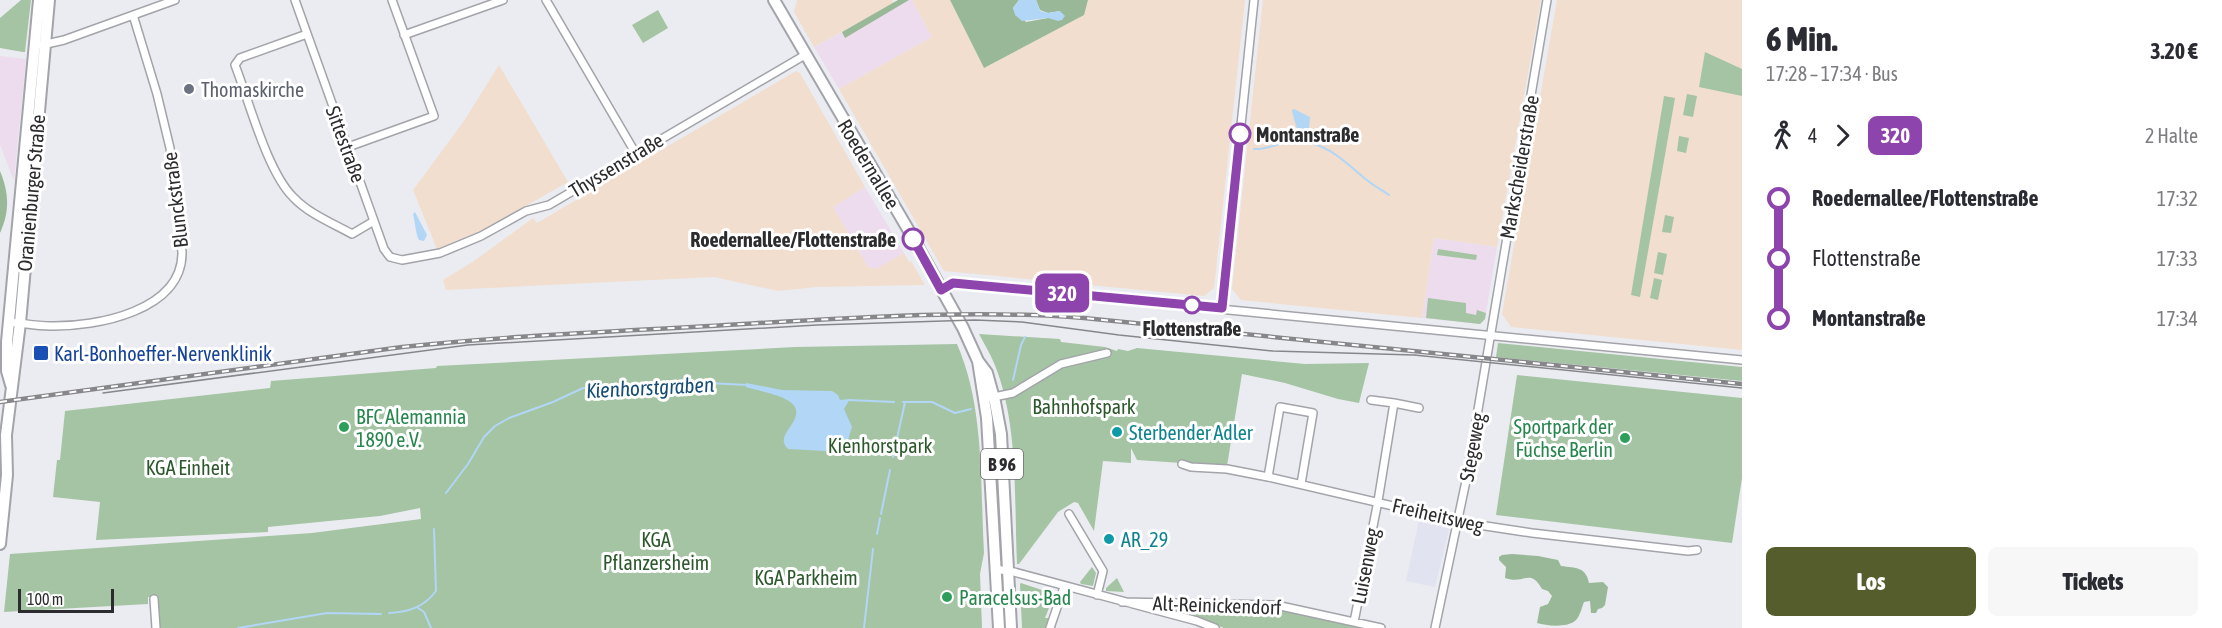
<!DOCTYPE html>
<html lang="de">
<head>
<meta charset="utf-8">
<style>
  :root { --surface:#fff; --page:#f7f7f7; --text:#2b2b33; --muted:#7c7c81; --accent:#555d2c }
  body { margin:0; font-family:"Asap Condensed",sans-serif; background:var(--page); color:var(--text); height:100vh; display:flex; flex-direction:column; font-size:22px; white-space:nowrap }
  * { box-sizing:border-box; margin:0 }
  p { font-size:20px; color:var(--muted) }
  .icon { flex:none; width:33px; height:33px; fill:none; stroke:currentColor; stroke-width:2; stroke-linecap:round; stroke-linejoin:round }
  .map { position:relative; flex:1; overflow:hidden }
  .sheet { display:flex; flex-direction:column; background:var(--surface); width:480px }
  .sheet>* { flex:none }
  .badge { padding:0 12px; border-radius:9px; font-size:21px; line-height:39px }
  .scale { position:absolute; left:18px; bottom:15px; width:96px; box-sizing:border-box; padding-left:6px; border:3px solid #2c2c2e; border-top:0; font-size:16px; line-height:21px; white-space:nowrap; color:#2c2c2e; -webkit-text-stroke:4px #fff; paint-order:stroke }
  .map>.badge { position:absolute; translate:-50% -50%; box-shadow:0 0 0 3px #fff }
  .legs { display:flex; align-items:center; gap:9px; height:66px; padding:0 24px; font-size:20px }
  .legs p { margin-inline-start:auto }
  .headline { display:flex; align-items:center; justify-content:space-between; height:102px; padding:0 24px }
  h1 { font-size:33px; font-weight:800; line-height:45px }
  .cta { display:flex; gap:12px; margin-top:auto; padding:12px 24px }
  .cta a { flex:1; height:69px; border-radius:9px; background:var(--accent); color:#fff; font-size:24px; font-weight:800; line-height:69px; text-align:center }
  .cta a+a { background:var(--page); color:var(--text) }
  ul { padding:0 24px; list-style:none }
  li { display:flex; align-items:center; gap:21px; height:60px; font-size:22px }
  li i { display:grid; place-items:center; width:9px; height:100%; margin:0 8px; background:currentColor }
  li i::after { content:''; width:15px; height:15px; margin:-8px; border:4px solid; border-radius:50%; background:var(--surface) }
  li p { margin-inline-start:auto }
  li:first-child i { background:linear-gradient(#0000 50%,currentColor 0) }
  li:last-child i { background:linear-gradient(currentColor 50%,#0000 0) }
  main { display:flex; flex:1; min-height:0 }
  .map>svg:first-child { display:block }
</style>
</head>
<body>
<main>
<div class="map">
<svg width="1742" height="628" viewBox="0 0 1742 628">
  <rect width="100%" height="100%" fill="#ebecf1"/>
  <path fill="#eddced" d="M909 0H912L932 37 839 89 814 47 842 32 845 37Z
    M0 56 26 59 14 181 0 145Z
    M865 187 904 253 876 270 868 267 832 206Z
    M1434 238 1497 247 1485 319 1480 324 1422 318Z"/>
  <path fill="#f1dece" d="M797 0H892L894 3 814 47 794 12Z
    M912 0H950L984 68 1083 15 1088 0H1245L1214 288 1204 296 944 271 839 89 932 37Z
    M1263 0H1541L1497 247 1434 238 1422 318 1241 300 1232 289Z
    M1557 0H1742V350L1511 327 1502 314Z
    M499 65 568 182 487 228 437 249 413 190 464 121Z
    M796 71 800 73 865 187 833 207 868 267 876 269 904 253 909 262 911 261 925 285 817 287 778 291 714 277 446 290 443 280 474 261 533 218 537 223Z"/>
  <path fill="#e2e3f0" d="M1420 515 1447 521 1450 526 1435 587 1406 581Z"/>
  <path fill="#a5c4a4" d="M21 0H31L25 52H23L0 48V18Z
    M658 10 668 28 643 43 632 25Z
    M1705 52 1742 69V96L1699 87Z
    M1687 94 1697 96 1693 117 1683 115Z
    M1664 96 1675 98 1640 297 1631 295Z
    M1679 136 1689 138 1686 153 1677 151Z
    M1665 215 1674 217 1671 233 1662 232Z
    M1438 249 1477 255 1476 260 1437 255Z
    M1658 252 1667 254 1663 275 1654 273Z
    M1654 278 1662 280 1658 300 1650 298Z
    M1428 298 1466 303V313L1476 315 1477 310 1486 313 1485 319 1480 324 1426 318Z
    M979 334 1060 339 1061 342 1105 347 1117 351 1118 349 1128 351 1137 348 1305 364 1369 363 1359 403 1338 399 1285 383 1242 374 1227 466 1137 460 1131 448V463L1103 461 1094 531 1078 503 1074 502 1058 512 1019 564H1017C1014 500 1019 423 994 363 990 353 984 344 979 334Z
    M1498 343 1742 367V381L1496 357Z
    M957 344C985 408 980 484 984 553L980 574 982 628H160L158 597H148V604L4 612 10 554 312 533 421 519 420 508 380 516 268 527V532L96 540 100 502 53 497 57 460H60L65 411 270 388 271 381 436 368 437 366 795 347Z
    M1517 375 1742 398V478L1732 543 1496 515Z
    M994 462H998L1003 557 998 555Z
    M1092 567 1096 573 1093 586 1081 584 1080 582Z
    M1117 578 1124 592 1106 591V588Z
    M1021 583 1057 595V597L1053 598 1045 618H1051L1048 628H1022L1020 584Z
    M1148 606 1281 609 1367 628H1224L1194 617Z"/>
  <path fill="#99b897" d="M898 0H909L845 38 842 32Z
    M950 0H1019L1013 8 1026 22 1048 18 1060 11 1048 13 1040 10 1036 0H1088L1084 15 984 68Z
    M0 171C9 193 10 211 0 233Z
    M1512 554 1538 556 1558 560 1561 566C1576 568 1586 567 1589 583L1603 582 1608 587 1605 605 1602 608 1598 609 1596 613H1591L1590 601 1584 602C1582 607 1580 616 1576 620 1568 628 1547 626 1537 623L1540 607 1548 604 1552 596 1548 591 1542 589C1530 567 1524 585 1505 578L1506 567 1499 560V557L1502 555Z"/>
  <path fill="#b2d6f5" d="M1019 0H1036L1040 11 1048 13 1060 11 1065 16 1062 20 1058 21 1048 18 1022 21 1015 15 1013 8Z
    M1294 109 1310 117 1309 128 1306 131 1297 129C1296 125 1292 113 1292 110Z
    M415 212 427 235 424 241 419 240C416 236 415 221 413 214Z
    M746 383 782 390 832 391 838 395 840 400 850 399 844 409 852 427 848 440 839 446 825 451 788 449C774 436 799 425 796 410 794 396 758 391 746 387Z"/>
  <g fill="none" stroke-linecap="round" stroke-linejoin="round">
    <path stroke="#b2d6f5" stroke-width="2" d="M1254 149C1269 150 1283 140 1299 141 1326 143 1343 160 1363 177 1371 184 1380 189 1389 195
      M1013 380 1021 345 1025 337
      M848 400 894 402
      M903 402H932L955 413 971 409
      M893 457 905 402
      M446 493 468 464 484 437 495 426 509 418 553 402 583 388 707 383 748 385
      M881 514 890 470
      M877 534 880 518
      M418 608 424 612 431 628
      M389 613C409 612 424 607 436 591L434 529
      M238 628 327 613 381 614
      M864 628 873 549"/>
    <defs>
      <path id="street" d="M295 0 384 249 390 257 402 260 440 253 481 236 526 211 549 205 805 55
        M546 0 636 154
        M307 34 240 58 235 65C249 101 267 171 293 197 309 214 332 223 352 234L374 221
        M404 35 503 0
        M42 45 64 40 175 0
        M348 147 434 116 392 0
        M941 290 953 283 1742 360
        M1222 308 1254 0
        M8 322C22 323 36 326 50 326 96 327 183 311 182 252L170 148 157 94 133 15
        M994 397 1013 393 1061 364 1107 353
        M1394 403 1419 408
        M1182 464 1191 467 1227 469 1268 477 1466 523 1532 533 1688 551 1697 550
        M1268 477 1280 407 1313 413 1301 484
        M1069 514 1103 571 1097 595
        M995 569 1014 572 1197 621 1215 628
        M154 599 156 628
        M1122 602 1276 605 1381 628
        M1354 622 1378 501 1394 403 1371 400
        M1050 628 1064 587
        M1435 628 1466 481 1547 0"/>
      <path id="secondary" d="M11 385 7 371V342L39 0
        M0 544 7 475 6 435 20 323 49 0"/>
      <path id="primary" d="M774 0 909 231 963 328 978 361 987 373 995 402 1001 434 1011 628
        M978 361 987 418 999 628"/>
    </defs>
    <use href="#street" stroke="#a3a4a9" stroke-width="10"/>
    <use href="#secondary" stroke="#a3a4a9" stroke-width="14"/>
    <use href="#primary" stroke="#a3a4a9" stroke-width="14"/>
    <use href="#street" stroke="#fff" stroke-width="7"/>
    <use href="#secondary" stroke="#fff" stroke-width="10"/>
    <use href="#primary" stroke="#fff" stroke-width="10"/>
    <path stroke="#87878b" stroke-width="1.5" d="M103 393 468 345 817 325 975 320 1022 322 1119 335 1273 351 1414 355 1742 388"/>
    <defs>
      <path id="rail" d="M0 402 402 347C515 335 629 331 743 324 854 318 972 309 1084 318L1742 384"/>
    </defs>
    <use href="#rail" stroke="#87878b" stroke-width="4.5"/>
    <use href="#rail" stroke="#fff" stroke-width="2" stroke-dasharray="7" stroke-linecap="butt"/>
  </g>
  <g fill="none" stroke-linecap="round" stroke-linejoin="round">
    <defs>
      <path id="line-1" d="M913 239 941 290 953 283 1222 308 1240 134"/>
    </defs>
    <use href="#line-1" stroke="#fff" stroke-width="14"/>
    <use href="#line-1" stroke="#8e44ad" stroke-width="9"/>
  </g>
  <circle fill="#6b7280" stroke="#fff" stroke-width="2" cx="189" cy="89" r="6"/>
  <g fill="#fff" stroke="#8e44ad" stroke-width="3">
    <circle cx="1240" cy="134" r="10"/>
    <circle cx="913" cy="239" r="10"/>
    <circle cx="1192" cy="305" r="8"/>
  </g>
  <rect fill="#1a4fb4" stroke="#fff" stroke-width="2" x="33" y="345" width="16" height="16" rx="3"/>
  <g fill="#2e9e5b" stroke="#fff" stroke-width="2">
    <circle cx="344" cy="427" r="6"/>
    <circle cx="1625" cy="438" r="6"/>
    <circle cx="947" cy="597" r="6"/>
  </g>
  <g fill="#0f9aa8" stroke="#fff" stroke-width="2">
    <circle cx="1117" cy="432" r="6"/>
    <circle cx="1109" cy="539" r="6"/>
  </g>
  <g text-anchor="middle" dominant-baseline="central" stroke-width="6" stroke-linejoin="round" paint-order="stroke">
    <rect fill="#fff" stroke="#6b6b6d" stroke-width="1.5" x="981" y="449" width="42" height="30" rx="4.5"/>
    <g font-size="18" font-weight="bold" fill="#2c2c2e">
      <text x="1002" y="464">B 96</text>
    </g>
    <g font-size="20" fill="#5b616d" stroke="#fff" text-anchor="start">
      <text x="201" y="89">Thomaskirche</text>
    </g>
    <g font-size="20" font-weight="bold" fill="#2c2c2e" stroke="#fff" text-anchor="start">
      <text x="1256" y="134">Montanstraße</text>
      <text x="896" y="239" text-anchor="end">Roedernallee/Flottenstraße</text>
      <text x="1192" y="328" text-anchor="middle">Flottenstraße</text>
    </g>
    <g font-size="20" fill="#2c2c2e" stroke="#fff">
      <text transform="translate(346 144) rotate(70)">Sittestraße</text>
      <text transform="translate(869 164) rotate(59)">Roedernallee</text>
      <text transform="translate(616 165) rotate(-31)">Thyssenstraße</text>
      <text transform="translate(1519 167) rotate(-80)">Markscheiderstraße</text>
      <text transform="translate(31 193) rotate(-85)">Oranienburger Straße</text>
      <text transform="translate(175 200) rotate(-97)">Blunckstraße</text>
      <text transform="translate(1472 447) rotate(-80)">Stegeweg</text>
      <text transform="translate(1438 515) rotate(13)">Freiheitsweg</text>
      <text transform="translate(1365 566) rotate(-79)">Luisenweg</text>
      <text transform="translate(1217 605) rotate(2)">Alt-Reinickendorf</text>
    </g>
    <g font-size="20" fill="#164399" stroke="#fff" text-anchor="start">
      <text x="54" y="353">Karl-Bonhoeffer-Nervenklinik</text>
    </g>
    <g font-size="20" fill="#2c582c" stroke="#fff">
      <text x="1084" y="406">Bahnhofspark</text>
      <text x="880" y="445">Kienhorstpark</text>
      <text x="188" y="467">KGA Einheit</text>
      <text x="656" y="539">KGA<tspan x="656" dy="23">Pflanzersheim</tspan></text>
      <text x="806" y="577">KGA Parkheim</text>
    </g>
    <g font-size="20" fill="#27864d" stroke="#fff" text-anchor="start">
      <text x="356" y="416">BFC Alemannia<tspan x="356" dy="23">1890 e.V.</tspan></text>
      <text x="1613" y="426" text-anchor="end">Sportpark der<tspan x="1613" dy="23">Füchse Berlin</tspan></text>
      <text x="959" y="597">Paracelsus-Bad</text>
    </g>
    <g font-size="20" fill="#0d838f" stroke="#fff" text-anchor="start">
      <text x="1129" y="432">Sterbender Adler</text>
      <text x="1121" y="539">AR_29</text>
    </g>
    <g font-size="21" font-style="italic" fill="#154c74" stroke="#fff">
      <text transform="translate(650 387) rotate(-3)">Kienhorstgraben</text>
    </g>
  </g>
</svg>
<div class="scale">100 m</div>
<b class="badge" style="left:1062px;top:293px;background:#8e44ad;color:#fff">320</b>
</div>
<section class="sheet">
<div class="headline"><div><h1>6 Min.</h1><p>17:28 – 17:34 · Bus</p></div><b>3.20 €</b></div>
<div class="legs"><svg class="icon" aria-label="walk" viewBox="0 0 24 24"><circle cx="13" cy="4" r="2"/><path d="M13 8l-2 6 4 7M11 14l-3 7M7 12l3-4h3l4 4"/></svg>4<svg class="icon" aria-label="forward" viewBox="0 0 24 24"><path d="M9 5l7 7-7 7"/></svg><b class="badge" style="background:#8e44ad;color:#fff">320</b><p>2 Halte</p></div>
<ul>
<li><i style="color:#8e44ad"></i><b>Roedernallee/Flottenstraße</b><p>17:32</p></li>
<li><i style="color:#8e44ad"></i><span>Flottenstraße</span><p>17:33</p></li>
<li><i style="color:#8e44ad"></i><b>Montanstraße</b><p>17:34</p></li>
</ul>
<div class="cta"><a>Los</a><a>Tickets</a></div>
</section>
</main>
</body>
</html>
